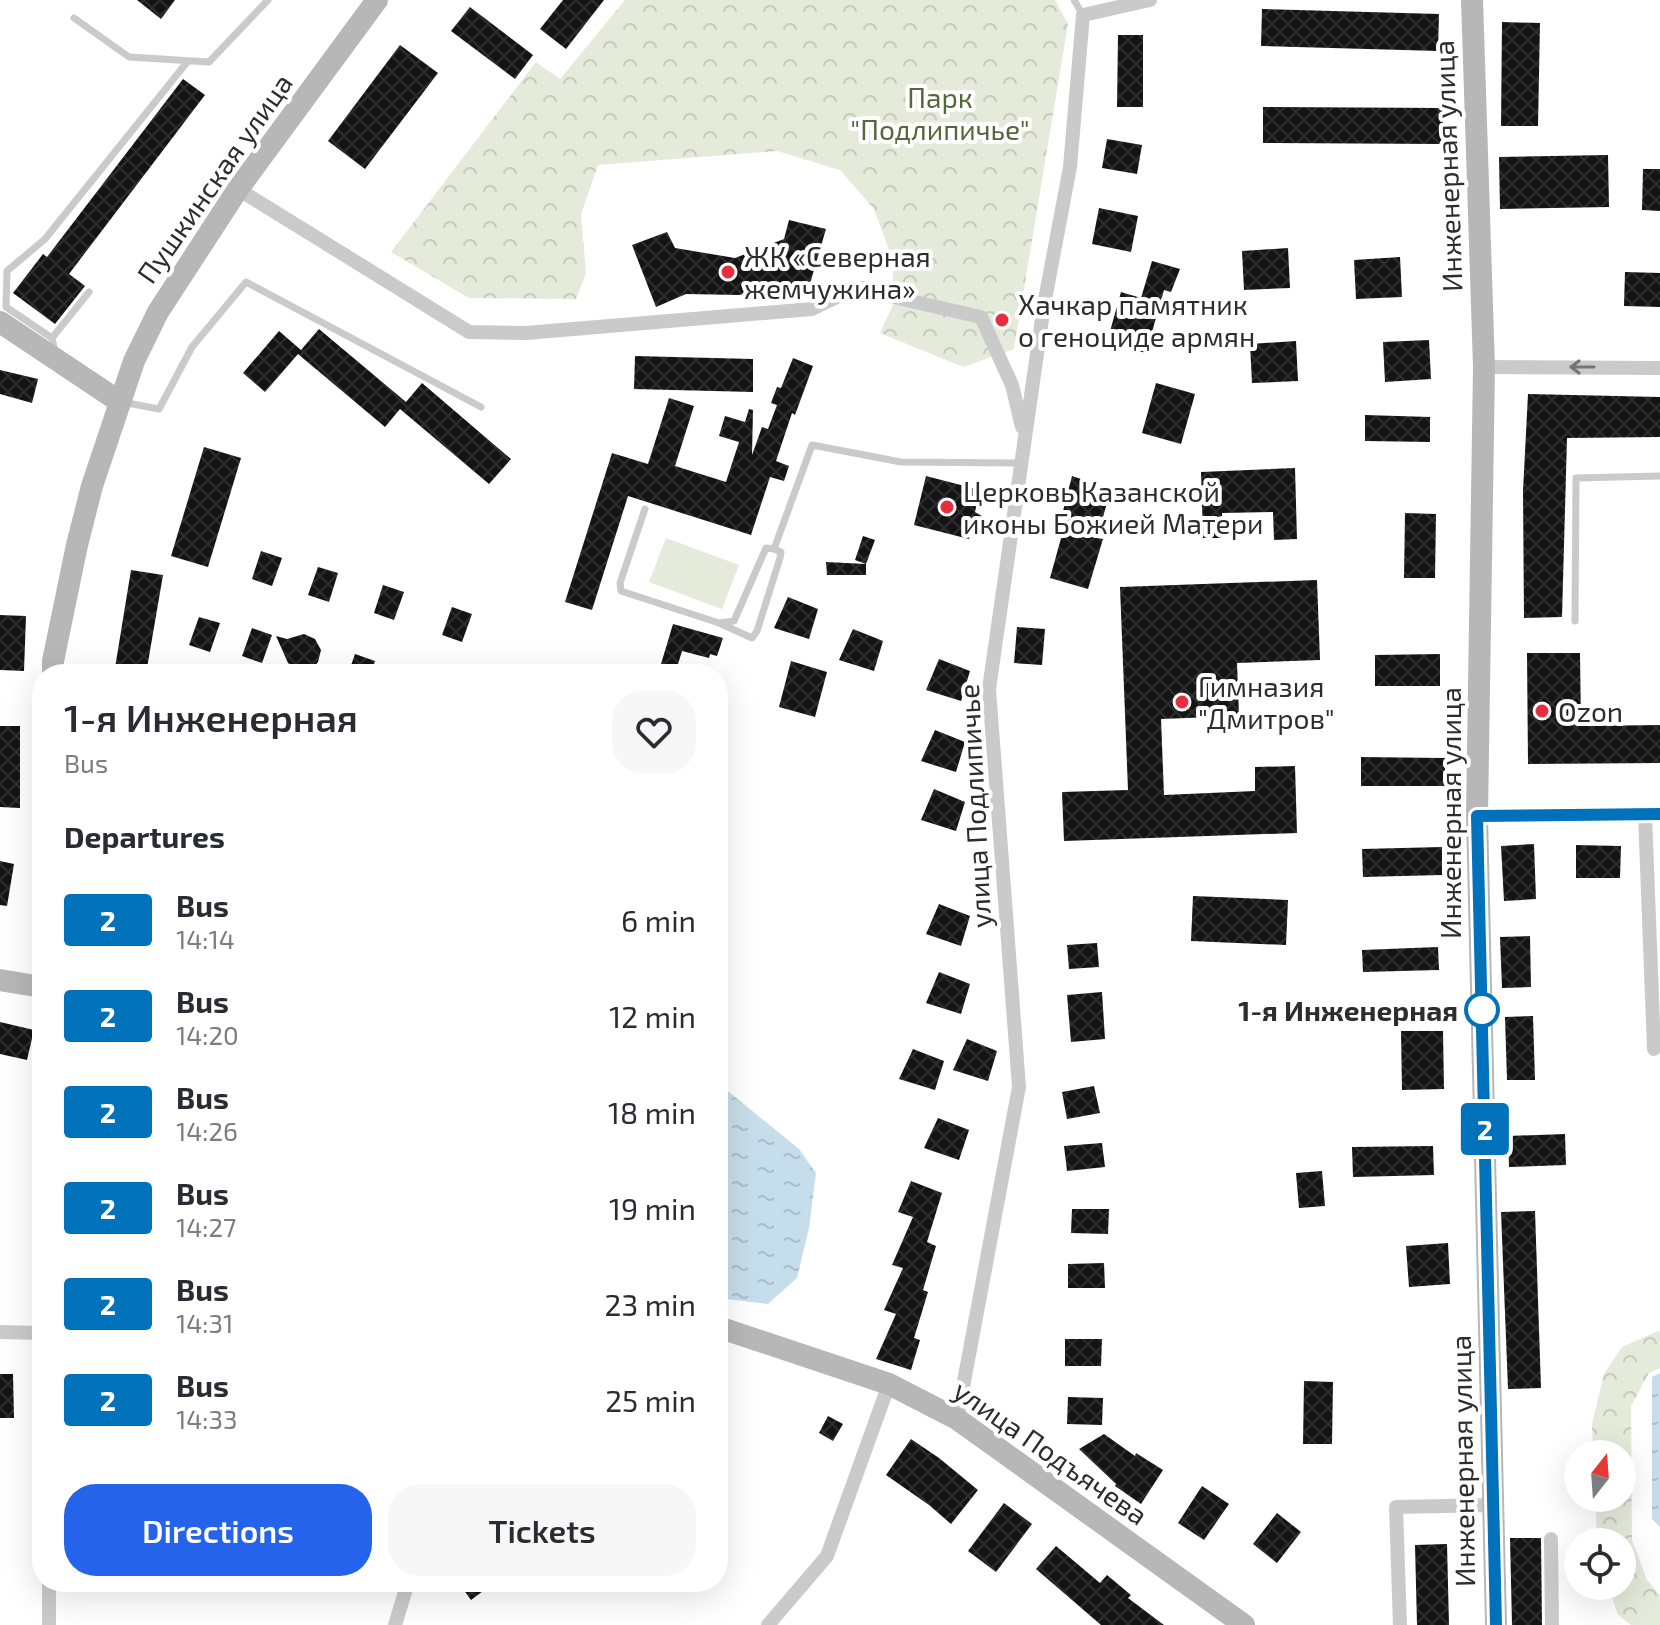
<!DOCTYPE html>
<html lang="en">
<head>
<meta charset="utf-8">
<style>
  :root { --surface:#fff; --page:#f7f7f7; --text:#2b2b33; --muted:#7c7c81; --accent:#2563eb }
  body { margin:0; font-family:"Exo 2",sans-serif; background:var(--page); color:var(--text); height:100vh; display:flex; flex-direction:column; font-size:30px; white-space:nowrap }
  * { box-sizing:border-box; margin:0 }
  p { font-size:26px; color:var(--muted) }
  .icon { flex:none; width:44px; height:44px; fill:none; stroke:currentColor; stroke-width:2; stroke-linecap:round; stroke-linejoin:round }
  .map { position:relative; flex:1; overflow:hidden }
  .panel { position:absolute; left:32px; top:664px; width:696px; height:928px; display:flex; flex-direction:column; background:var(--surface); border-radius:32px; box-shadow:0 8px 32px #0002 }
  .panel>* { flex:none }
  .badge { padding:0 16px; border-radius:6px; font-size:28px; line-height:52px }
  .needle { width:52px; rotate:17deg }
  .buttons { position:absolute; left:1564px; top:1440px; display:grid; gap:16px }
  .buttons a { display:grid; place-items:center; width:72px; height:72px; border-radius:50%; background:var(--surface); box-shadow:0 8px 32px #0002; font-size:40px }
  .map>.badge { position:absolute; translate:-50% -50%; box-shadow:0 0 0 4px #fff }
  h2 { padding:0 32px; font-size:30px; line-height:72px }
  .round { display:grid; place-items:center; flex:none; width:84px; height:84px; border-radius:32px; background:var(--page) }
  .headline { display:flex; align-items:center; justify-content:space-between; height:136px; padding:0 32px }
  h1 { font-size:38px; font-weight:600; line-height:60px }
  .primary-button { display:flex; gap:16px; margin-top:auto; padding:16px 32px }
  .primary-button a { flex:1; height:92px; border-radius:32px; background:var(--accent); color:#fff; font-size:32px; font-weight:600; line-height:92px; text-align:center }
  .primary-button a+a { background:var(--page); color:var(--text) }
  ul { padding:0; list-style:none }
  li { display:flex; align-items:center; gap:24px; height:96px; padding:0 32px }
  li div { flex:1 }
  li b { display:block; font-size:30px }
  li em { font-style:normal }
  li .badge { min-width:88px; font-weight:700; text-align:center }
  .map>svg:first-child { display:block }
</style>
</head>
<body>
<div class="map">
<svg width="1660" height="1625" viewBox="0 0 1660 1625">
  <defs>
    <pattern id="forest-crowns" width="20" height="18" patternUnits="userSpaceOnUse" patternTransform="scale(2)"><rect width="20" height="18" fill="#e4ebdb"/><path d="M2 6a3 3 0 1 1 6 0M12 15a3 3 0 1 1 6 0" fill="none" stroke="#c4cabc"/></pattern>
    <pattern id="water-ripples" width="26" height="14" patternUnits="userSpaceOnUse" patternTransform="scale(2)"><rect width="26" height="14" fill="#c6deeb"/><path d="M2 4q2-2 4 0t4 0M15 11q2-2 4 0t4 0" fill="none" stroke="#aabfca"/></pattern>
    <pattern id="building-cross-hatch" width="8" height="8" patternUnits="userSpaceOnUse" patternTransform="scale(2)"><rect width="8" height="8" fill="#141414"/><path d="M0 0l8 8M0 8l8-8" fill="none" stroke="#2e2e2e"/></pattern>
  </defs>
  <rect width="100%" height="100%" fill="#fff"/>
  <path fill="#e4ebdb" d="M666 538 739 565 722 609 649 582Z"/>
  <path fill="url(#forest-crowns)" d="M625 0H1055L1068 24 1014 349 963 367 880 333 893 305V261L874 209 840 170 777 151 598 165 581 214 586 273 576 299 469 298 391 252 536 62 560 79Z
    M1660 1330V1368L1649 1373 1631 1406 1632 1540 1647 1580 1660 1595V1625H1631L1618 1615 1608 1586H1622V1542H1599L1597 1536 1595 1498H1622V1454H1593L1592 1424 1604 1374 1622 1347Z"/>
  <path fill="url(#water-ripples)" d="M718 1083 799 1149 816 1173 809 1228 797 1278 768 1304 718 1298Z
    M1660 1373V1527L1652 1519V1377Z"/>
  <path fill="url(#building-cross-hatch)" d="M137 0H175L161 19Z
    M563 0H604L566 49 540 29Z
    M470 7 533 55 515 79 451 31Z
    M1262 9 1439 14 1438 51 1261 46Z
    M1502 22 1540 23 1538 126H1501Z
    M1118 35H1143V107H1117Z
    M400 45 438 73 365 169 328 141Z
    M183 79 205 95 69 274 85 286 55 324 13 293 43 254 47 257Z
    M1263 107 1443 108V144L1263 143Z
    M1107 139 1142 145 1137 174 1102 168Z
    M1608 155 1609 207 1500 209 1499 157Z
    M1643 169H1660V211L1642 210Z
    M1099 208 1138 216 1131 252 1092 244Z
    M789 220 826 229 807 294 778 286 739 295 686 294 656 307 632 245 667 232 675 248 735 258 784 239Z
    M1288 248 1290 288 1244 290 1242 251Z
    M1400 257 1402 297 1356 299 1354 260Z
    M1152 261 1180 269 1171 292 1164 290 1146 353 1107 342 1121 292 1141 298Z
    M1625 272 1660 273V307L1624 306Z
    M319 329 406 402 422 383 511 459 489 484 400 409 385 427 298 354 265 392 243 373 279 331 301 350Z
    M1429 340 1431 379 1385 382 1383 342Z
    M1296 341 1298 381 1252 383 1250 344Z
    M635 356 753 359V392L634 389Z
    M793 358 813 366 795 415 792 413 776 461 789 466 784 481 770 477 751 535 628 496 592 610 565 602 612 453 648 464 669 398 694 406 675 466 726 482 739 442 719 436 725 416 745 422 749 409 753 410 752 455 762 427 768 429 777 405 771 403 777 387 781 388Z
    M0 370 38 379 32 403 0 394Z
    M1156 383 1195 394 1181 444 1142 433Z
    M1528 394 1660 397V437L1567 438 1562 617 1524 618 1523 491Z
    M1365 415 1430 417V442L1365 441Z
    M204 447 241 458 208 567 171 556Z
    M1295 468 1297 539 1274 540 1273 512 1222 513 1223 538H1203L1201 472Z
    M926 476 980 490 975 512 989 520 990 528 985 534H970L969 539 914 525Z
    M1072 476 1111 489 1097 538 1103 539 1088 589 1050 578 1068 513 1063 511Z
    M1405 513 1436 514 1435 578H1404Z
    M863 536 875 540 866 564V575H827L826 562 866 564 855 560Z
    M261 551 282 558 272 586 252 579Z
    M318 567 338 573 329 602 308 595Z
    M131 570 163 575 146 674H114Z
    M1317 580 1320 660 1237 663 1239 716 1161 719 1164 795 1255 791V767L1295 766 1297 833 1064 841 1062 792 1128 790 1120 587Z
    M383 585 404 592 394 620 374 613Z
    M788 597 818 609 809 639 774 628Z
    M452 607 472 614 462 642 442 635Z
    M0 615 26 616 24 671 0 670Z
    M199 617 220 623 210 652 189 645Z
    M673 624 723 638 717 656 710 654 709 658 682 651 675 674H658Z
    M1017 627 1045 629 1042 665 1014 663Z
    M252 628 272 635 262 663 242 656Z
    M853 629 883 641 874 671 839 660Z
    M304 634 315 639 321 650 318 662 314 667 302 670 297 669 288 663 276 636 287 639Z
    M1527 653H1580L1581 726 1660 725V763L1528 764Z
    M355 654 375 661 371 674H348Z
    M1440 654V686H1375V655Z
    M939 659 970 671 961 701 926 690Z
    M791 661 827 672 815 717 779 707Z
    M0 726H20V808L0 807Z
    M935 730 965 742 956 772 921 761Z
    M1361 757 1445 758V786H1361Z
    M934 789 965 802 956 831 921 820Z
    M1534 844 1536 899 1504 901 1501 846Z
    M1576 845 1621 846 1620 878H1576Z
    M1442 847V875L1363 877 1362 849Z
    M0 861 14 864 7 906 0 905Z
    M1193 896 1288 900 1286 945 1191 941Z
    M939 904 970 916 961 946 926 934Z
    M1530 936 1531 987 1502 988 1500 937Z
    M1097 943 1099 967 1069 969 1067 945Z
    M1438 947 1439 970 1363 972 1362 950Z
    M939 972 970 984 961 1014 926 1003Z
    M1102 992 1105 1039 1071 1042 1067 995Z
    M1533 1016 1535 1080H1507L1505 1017Z
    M0 1022 34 1030 27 1060 0 1054Z
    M1401 1031H1443L1444 1089 1402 1090Z
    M967 1039 997 1051 988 1081 953 1070Z
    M913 1049 944 1061 935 1090 899 1079Z
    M1094 1086 1100 1113 1067 1119 1062 1092Z
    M938 1118 969 1130 959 1160 924 1148Z
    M1565 1134 1566 1165 1509 1167 1508 1136Z
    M1102 1143 1105 1167 1067 1171 1064 1146Z
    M1433 1146 1434 1175 1353 1177 1352 1147Z
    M1322 1171 1325 1206 1299 1208 1296 1173Z
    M911 1181 942 1193 927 1242 936 1246 923 1290 928 1292 914 1338 920 1340 911 1370 876 1359 896 1314 884 1310 903 1268 892 1265 913 1217 898 1212Z
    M1072 1209H1109L1108 1234 1071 1233Z
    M1535 1211 1541 1388 1508 1389 1501 1212Z
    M1448 1243 1450 1284 1409 1287 1406 1246Z
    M1104 1263 1105 1288H1068V1264Z
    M1065 1339H1102L1101 1366H1065Z
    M0 1374H13L14 1418H0Z
    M1304 1381 1333 1382 1332 1444H1303Z
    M1068 1397 1103 1398 1102 1425 1067 1424Z
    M828 1416 843 1424 833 1441 819 1433Z
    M1104 1434 1135 1456 1136 1453 1163 1470 1141 1504 1115 1486 1116 1484 1079 1449Z
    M911 1439 939 1458 978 1490 951 1524 929 1505 886 1475Z
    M1202 1486 1229 1504 1204 1540 1178 1523Z
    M1004 1503 1032 1524 996 1572 968 1551Z
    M1277 1513 1301 1532 1277 1563 1253 1544Z
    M1510 1538H1541L1542 1625H1512Z
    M1447 1544 1449 1625H1417L1415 1545Z
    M1056 1546 1100 1583 1107 1575 1131 1595 1128 1598 1164 1625H1101L1036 1569Z
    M458 1582H495L471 1600Z"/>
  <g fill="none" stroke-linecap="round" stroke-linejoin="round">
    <path stroke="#cacaca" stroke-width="7" d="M1074 0 1083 15
      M74 18 129 57 209 62 268 0
      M52 338 89 292
      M55 353 52 338 6 307 7 271 45 239 188 61
      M122 402 159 409 192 347 246 282 481 407
      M645 509 620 583 621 591 719 623 752 638 757 631 780 558 781 552 774 549
      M1575 621 1576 478 1660 476
      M719 623 734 621 766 548 774 549 812 445 901 462 1021 463"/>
    <path stroke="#cacaca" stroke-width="14" d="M238 189 469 332 526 333 812 309 847 292 864 288 902 299 981 317 1012 385 1022 427
      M1484 367 1660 368
      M1645 814 1654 1049
      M1477 816 1660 814
      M0 1332 42 1333
      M957 1419 1019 1087 989 689 1044 305 1070 167 1083 15 1150 0
      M1551 1539 1552 1625
      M49 1625V1582
      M395 1625 408 1582
      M768 1625 827 1556 889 1384
      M1400 1625 1396 1507 1493 1505"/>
    <path stroke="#b7b7b7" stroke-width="22" d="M1472 0 1484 367 1477 816 1496 1625
      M0 322 120 402
      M53 674V661L77 545 92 486 134 361 158 312 238 189 377 0
      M0 980 42 987
      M718 1327 889 1384 957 1419 1244 1625"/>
  </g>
  <defs><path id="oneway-shaft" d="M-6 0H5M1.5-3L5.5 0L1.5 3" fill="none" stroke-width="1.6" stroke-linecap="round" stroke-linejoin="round" transform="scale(2)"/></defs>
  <use stroke="#747474" href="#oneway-shaft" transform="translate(1582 367) rotate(-180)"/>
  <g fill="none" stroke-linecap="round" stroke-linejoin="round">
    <defs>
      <path id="line" d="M1496 1625 1477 816 1660 814"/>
    </defs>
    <use href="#line" stroke="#fff" stroke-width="18"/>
    <use href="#line" stroke="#0072bc" stroke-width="12"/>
  </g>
  <g fill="#e62e41" stroke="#fff" stroke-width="3">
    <circle cx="728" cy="272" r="8"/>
    <circle cx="1002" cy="320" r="8"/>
    <circle cx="947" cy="507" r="8"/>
    <circle cx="1182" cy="702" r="8"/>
    <circle cx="1542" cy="711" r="8"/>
  </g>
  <circle fill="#fff" stroke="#0072bc" stroke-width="4" cx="1482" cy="1010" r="16"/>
  <g text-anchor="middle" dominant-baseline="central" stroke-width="8" stroke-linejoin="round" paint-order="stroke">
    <g font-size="28" fill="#52693b" stroke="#fff">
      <text x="940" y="97">Парк<tspan x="940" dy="32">"Подлипичье"</tspan></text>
    </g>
    <g font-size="28" fill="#2d2d2d" stroke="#fff">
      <text transform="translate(1447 166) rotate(-92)">Инженерная улица</text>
      <text transform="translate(214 178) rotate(-55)">Пушкинская улица</text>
      <text transform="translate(974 806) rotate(-93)">улица Подлипичье</text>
      <text transform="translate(1450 813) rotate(-90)">Инженерная улица</text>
      <text transform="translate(1051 1452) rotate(35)">улица Подъячева</text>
      <text transform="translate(1462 1461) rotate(-91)">Инженерная улица</text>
    </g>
    <g font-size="28" fill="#2d2d2d" stroke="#fff" text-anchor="start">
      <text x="744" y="256">ЖК «Северная<tspan x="744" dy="32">жемчужина»</tspan></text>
      <text x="1018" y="304">Хачкар памятник<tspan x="1018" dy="32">о геноциде армян</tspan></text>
      <text x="963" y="491">Церковь Казанской<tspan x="963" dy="32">иконы Божией Матери</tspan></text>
      <text x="1198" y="686">Гимназия<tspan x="1198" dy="32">"Дмитров"</tspan></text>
      <text x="1558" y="711">Ozon</text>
    </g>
    <g font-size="28" font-weight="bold" fill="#2d2d2d" stroke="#fff" text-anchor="end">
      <text x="1458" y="1010">1-я Инженерная</text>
    </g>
  </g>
</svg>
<div class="buttons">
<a><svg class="needle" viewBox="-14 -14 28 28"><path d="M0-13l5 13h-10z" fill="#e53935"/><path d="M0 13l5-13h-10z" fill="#7c7c81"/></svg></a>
<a><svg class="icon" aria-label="locate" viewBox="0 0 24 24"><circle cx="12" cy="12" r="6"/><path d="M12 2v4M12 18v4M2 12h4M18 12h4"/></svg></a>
</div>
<b class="badge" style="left:1485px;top:1129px;background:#0072bc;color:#fff">2</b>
<section class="panel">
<div class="headline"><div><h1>1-я Инженерная</h1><p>Bus</p></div><a class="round"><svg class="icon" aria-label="heart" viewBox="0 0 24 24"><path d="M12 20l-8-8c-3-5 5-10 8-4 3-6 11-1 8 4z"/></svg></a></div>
<h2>Departures</h2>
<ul>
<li><span class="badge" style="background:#0072bc;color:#fff">2</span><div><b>Bus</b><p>14:14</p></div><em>6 min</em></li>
<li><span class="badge" style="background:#0072bc;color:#fff">2</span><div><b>Bus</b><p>14:20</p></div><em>12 min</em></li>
<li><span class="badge" style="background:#0072bc;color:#fff">2</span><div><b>Bus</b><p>14:26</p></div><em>18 min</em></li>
<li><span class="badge" style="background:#0072bc;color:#fff">2</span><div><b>Bus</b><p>14:27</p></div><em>19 min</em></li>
<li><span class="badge" style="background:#0072bc;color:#fff">2</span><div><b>Bus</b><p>14:31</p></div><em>23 min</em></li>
<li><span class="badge" style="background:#0072bc;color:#fff">2</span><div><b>Bus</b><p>14:33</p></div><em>25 min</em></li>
</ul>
<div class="primary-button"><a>Directions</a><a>Tickets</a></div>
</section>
</div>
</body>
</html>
